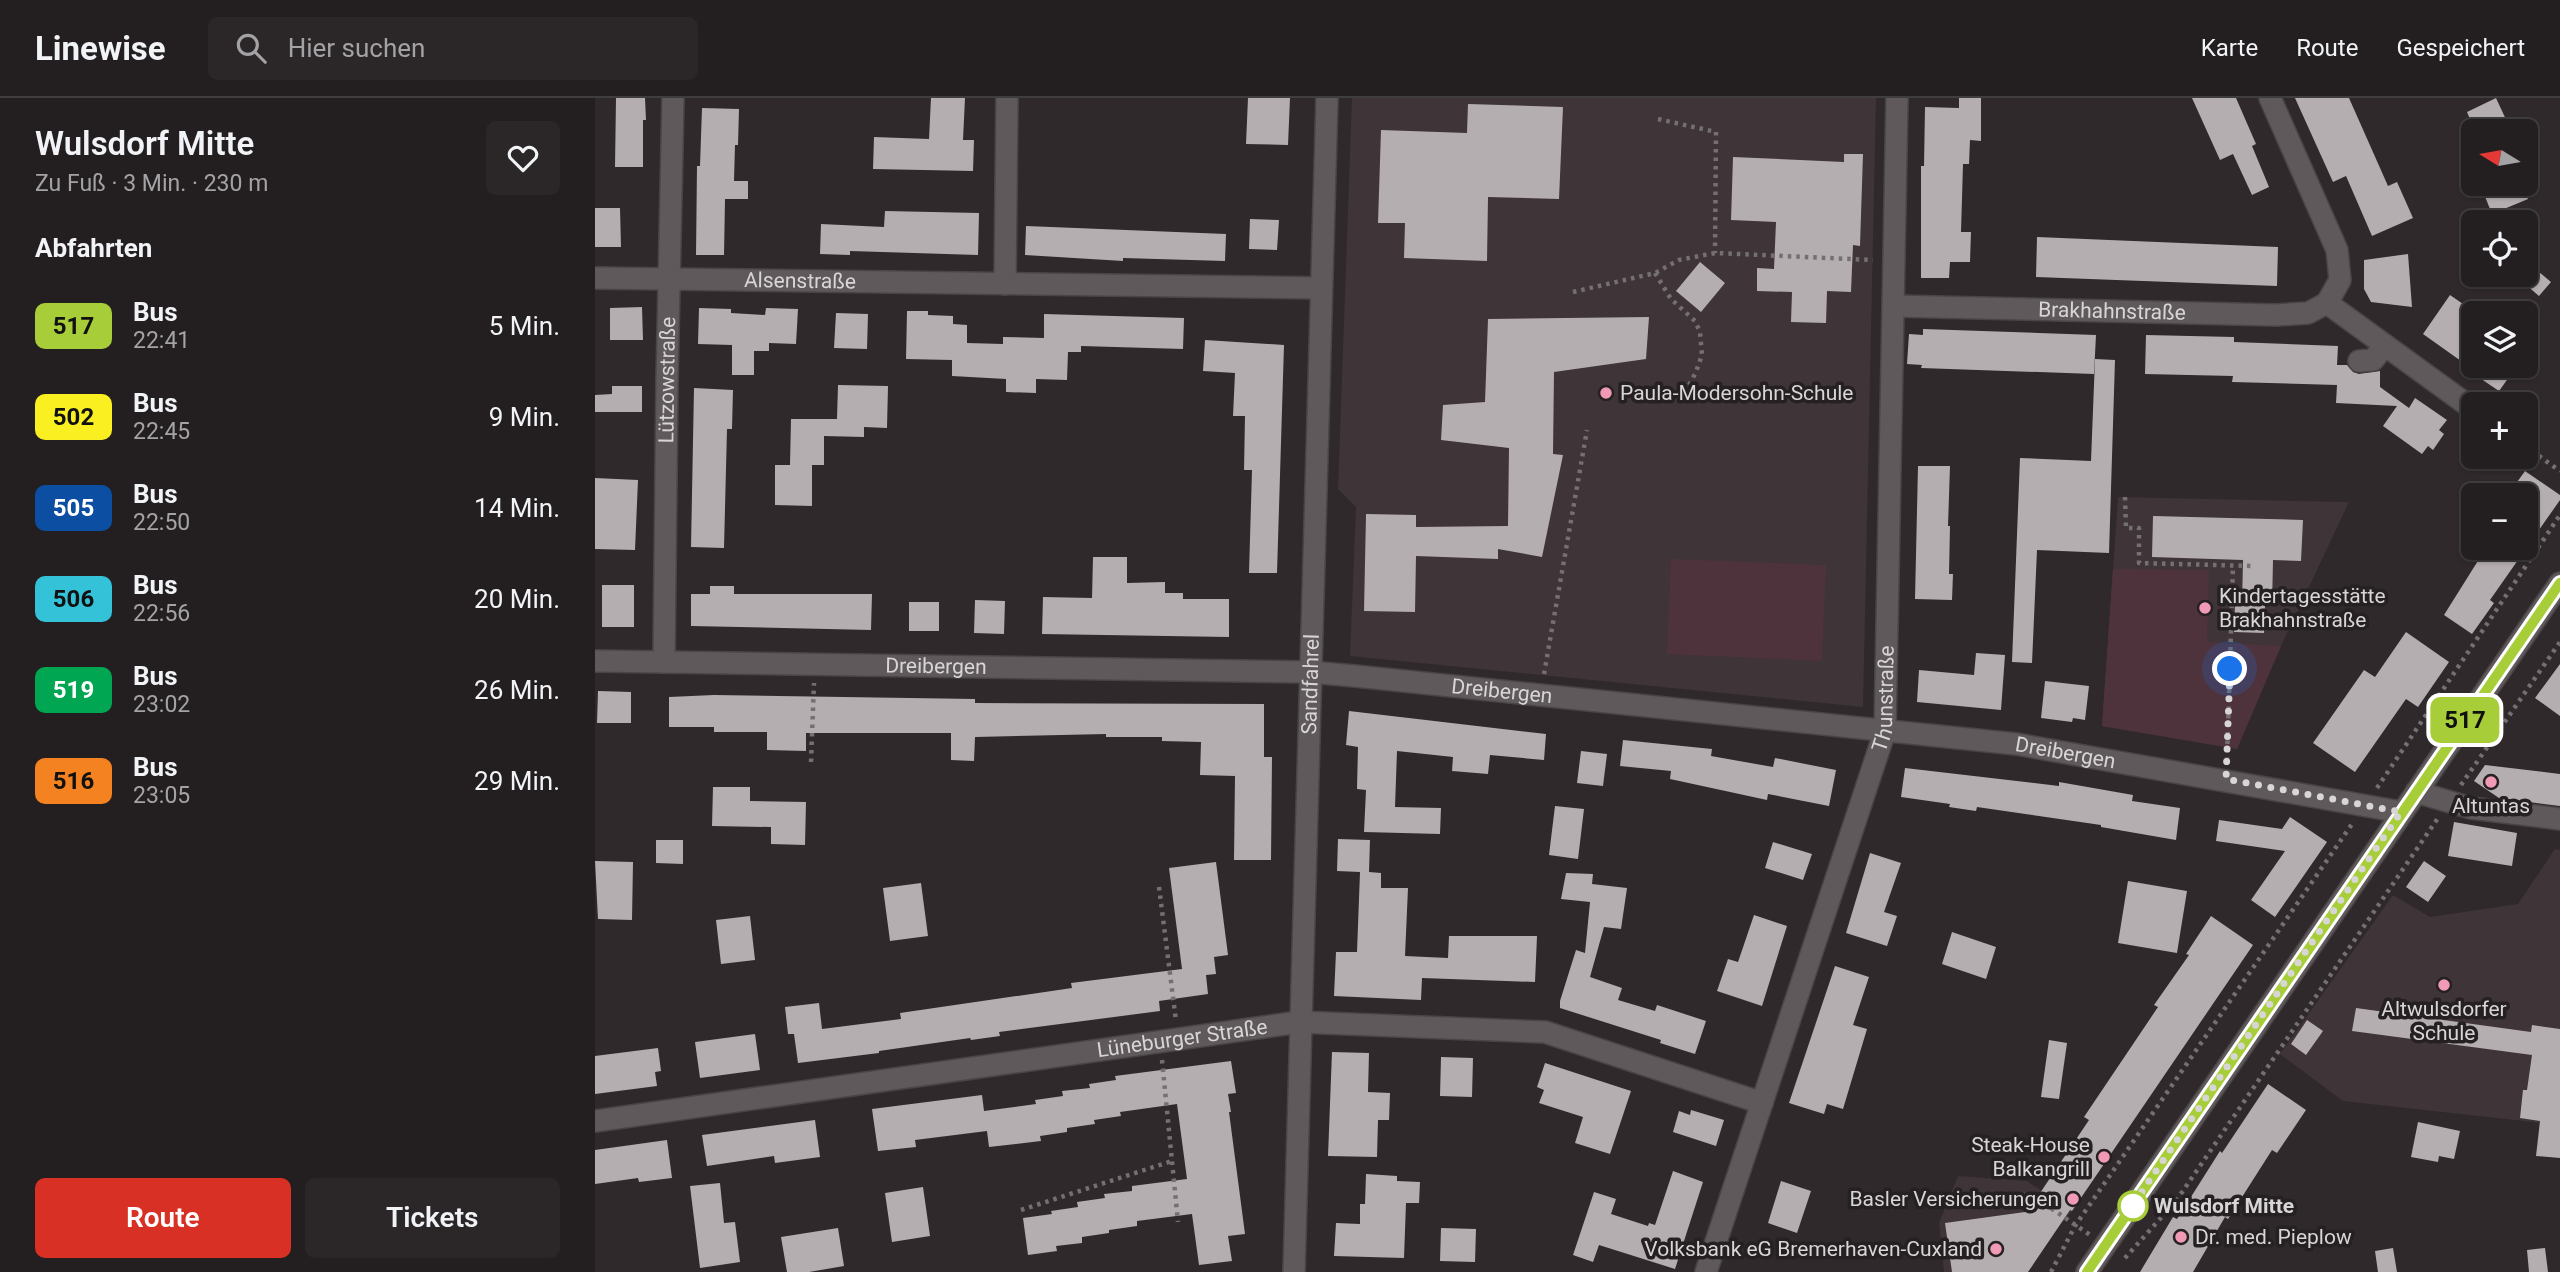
<!DOCTYPE html>
<html lang="de">
<head>
<meta charset="utf-8">
<style>
  :root { --surface:#231f20; --page:#2b2729; --text:#f1f3f6; --muted:#a3a2a5; --line:#403d3e; --accent:#d93025 }
  body { margin:0; font-family:Roboto,sans-serif; background:var(--page); color:var(--text); height:100vh; display:flex; flex-direction:column; font-size:26px; white-space:nowrap }
  * { box-sizing:border-box; margin:0 }
  p { font-size:23px; color:var(--muted) }
  .icon { flex:none; width:38px; height:38px; fill:none; stroke:currentColor; stroke-width:2; stroke-linecap:round; stroke-linejoin:round }
  .map { position:relative; flex:1; overflow:hidden }
  .sheet { display:flex; flex-direction:column; background:var(--surface); width:595px }
  .sheet>* { flex:none }
  .badge { padding:0 14px; border-radius:10px; font-size:24px; line-height:46px }
  .needle { width:46px; rotate:281deg }
  .buttons { position:absolute; left:1866px; top:21px; display:grid; gap:14px }
  .buttons a { display:grid; place-items:center; width:77px; height:77px; border-radius:10px; background:var(--surface); box-shadow:0 2px 5px #0004,0 0 0 2px var(--line); font-size:35px }
  .you { position:absolute; width:35px; height:35px; margin:-18px; border:5px solid #fff; border-radius:50%; background:#1a73e8; box-shadow:0 0 0 10px #1a73e833 }
  .map>.badge { position:absolute; translate:-50% -50%; box-shadow:0 0 0 4px #fff }
  h2 { padding:0 35px; font-size:26px; line-height:63px }
  .round { display:grid; place-items:center; flex:none; width:74px; height:74px; border-radius:10px; background:var(--page) }
  .headline { display:flex; align-items:center; justify-content:space-between; height:119px; padding:0 35px }
  h1 { font-size:33px; font-weight:600; line-height:52px }
  .action { display:flex; gap:14px; margin-top:auto; padding:14px 35px }
  .action a { flex:1; height:80px; border-radius:10px; background:var(--accent); color:#fff; font-size:28px; font-weight:600; line-height:80px; text-align:center }
  .action a+a { background:var(--page); color:var(--text) }
  ul { padding:0; list-style:none }
  li { display:flex; align-items:center; gap:21px; height:91px; padding:0 35px }
  li div { flex:1 }
  li b { display:block; font-size:26px }
  li em { font-style:normal }
  li .badge { min-width:77px; font-weight:700; text-align:center }
  header { display:flex; align-items:center; gap:42px; box-sizing:border-box; height:98px; padding:0 35px; background:var(--surface); border-bottom:2px solid var(--line) }
  header strong { font-size:33px }
  nav { display:flex; gap:38px; margin-inline-start:auto; font-size:24px }
  .search { width:490px; height:63px; background:var(--page); display:flex; align-items:center; gap:18px; box-sizing:border-box; padding:0 24px; border-radius:10px; color:var(--muted); font-size:26px }
  main { display:flex; flex:1; min-height:0 }
  .map>svg:first-child { display:block }
</style>
</head>
<body>
<header>
<strong>Linewise</strong>
<div class="search"><svg class="icon" aria-label="search" viewBox="0 0 24 24"><circle cx="10" cy="10" r="6"/><path d="M15 15l6 6"/></svg>Hier suchen</div>
<nav><a>Karte</a><a>Route</a><a>Gespeichert</a></nav>
</header>
<main>
<section class="sheet">
<div class="headline"><div><h1>Wulsdorf Mitte</h1><p>Zu Fuß · 3 Min. · 230 m</p></div><a class="round"><svg class="icon" aria-label="heart" viewBox="0 0 24 24"><path d="M12 20l-8-8c-3-5 5-10 8-4 3-6 11-1 8 4z"/></svg></a></div>
<h2>Abfahrten</h2>
<ul>
<li><span class="badge" style="background:#a7ce39;color:#111">517</span><div><b>Bus</b><p>22:41</p></div><em>5 Min.</em></li>
<li><span class="badge" style="background:#faef20;color:#111">502</span><div><b>Bus</b><p>22:45</p></div><em>9 Min.</em></li>
<li><span class="badge" style="background:#0b4ea2;color:#fff">505</span><div><b>Bus</b><p>22:50</p></div><em>14 Min.</em></li>
<li><span class="badge" style="background:#34c2d8;color:#111">506</span><div><b>Bus</b><p>22:56</p></div><em>20 Min.</em></li>
<li><span class="badge" style="background:#00a651;color:#fff">519</span><div><b>Bus</b><p>23:02</p></div><em>26 Min.</em></li>
<li><span class="badge" style="background:#f58220;color:#111">516</span><div><b>Bus</b><p>23:05</p></div><em>29 Min.</em></li>
</ul>
<div class="action"><a>Route</a><a>Tickets</a></div>
</section>
<div class="map">
<svg width="1965" height="1174" viewBox="0 0 1965 1174">
  <rect width="100%" height="100%" fill="#2f292b"/>
  <path fill="#3f3437" d="M757 0H1281L1268 609 755 558 761 409 743 391Z
    M1523 399 1754 404 1686 548 1642 651 1507 628Z
    M1960 751 1965 752V1027L1748 1003 1685 956 1798 797 1835 819 1923 806Z
    M1363 1078 1432 1083 1477 1113 1465 1127 1433 1174H1349L1344 1125Z"/>
  <path fill="#4f333c" d="M1076 461 1231 467 1227 563 1072 556Z
    M1518 471 1614 472 1612 544 1686 548 1642 651 1507 628Z"/>
  <path fill="#b5aeb0" d="M21 0H50L51 22H48V69H20Z
    M336 0H370L368 42H379L378 73 278 71 279 39 334 41Z
    M653 0H695L693 47 651 46Z
    M1364 0H1386V43L1375 42 1374 66H1368L1366 134H1376L1375 164H1355L1354 180H1326V68H1329L1330 9 1364 10Z
    M1597 0H1641L1661 46 1657 48 1674 89 1657 97 1638 56 1625 62Z
    M1700 0H1754L1793 88 1802 84 1818 120 1777 138 1751 78 1738 84Z
    M1901 0 1914 28 1903 33H1880L1872 14Z
    M873 6 968 9 964 101 893 99 892 163 809 160 810 125H783L786 32 872 35Z
    M107 10 144 11 143 47H140L139 83H153V101H130L129 157H101L102 68H105Z
    M1249 56H1268L1265 148 1258 147 1256 194 1232 193 1231 225 1196 224 1197 194 1162 193V170L1179 171 1181 124 1136 122 1138 59 1249 64Z
    M1885 86H1927L1933 101 1897 116Z
    M0 110H25L26 149H0Z
    M290 113 384 115 383 157 255 153V157L225 156 226 126 289 129Z
    M655 121 684 122 682 152 654 151Z
    M431 128 631 136 630 163 528 160V163L430 157Z
    M1442 139 1683 149 1682 188 1441 179Z
    M1813 156 1817 209 1776 204 1769 191V162Z
    M1930 162 1956 184 1944 198 1930 186Z
    M1105 164 1130 185 1106 214 1081 193Z
    M1855 197 1881 215H1878V225L1868 239 1878 245V268H1922L1904 293 1867 268H1873L1828 236Z
    M47 209 48 242H15V210Z
    M104 210 136 211V215L170 217 171 210 203 211 201 246 174 245V253H159V277H137V247L103 246Z
    M312 213H333V217L358 218V226L372 227V245L408 246V239L449 240V216L589 220 588 251 486 248V254H473L472 282 441 281V295L411 294V281L357 278V262L311 261Z
    M241 215 273 216 272 251 239 250Z
    M1054 219 1051 261 959 274 958 356 968 357 947 459 903 451V461L821 458 820 514 769 513 771 416 821 417V429L913 428 914 350 846 342 848 307 890 304 893 221Z
    M1328 231 1501 237 1499 276 1326 270 1327 267 1312 266 1314 236 1328 237Z
    M1551 237 1639 239V244L1743 248 1742 267H1752L1758 274 1764 276 1785 273V289L1814 310 1820 300 1852 322 1844 332 1849 336 1838 352 1833 348 1827 356 1788 328 1802 308 1741 305 1742 287 1637 284 1638 278 1550 276Z
    M610 242 689 247 682 475H654L657 372H649L650 318H638L640 275 608 273Z
    M1500 261 1520 262 1514 455 1442 452 1437 565 1417 564 1425 360 1496 363Z
    M243 287 293 288 292 330 269 329V339L229 338V367H217V408L180 407V367H195L196 321H242Z
    M17 288H47V314H0V297L17 296Z
    M99 290 138 292 137 331H132L129 450 96 449Z
    M1323 368H1355L1353 428H1355L1354 476H1358L1357 502 1320 501Z
    M1930 373 1965 397V402L1895 502 1899 505 1877 536 1849 517 1891 450H1930V397H1921L1915 394Z
    M0 380 43 382 40 452 0 451Z
    M1558 418 1708 422 1706 463 1678 462 1677 508H1670L1669 535 1639 534 1640 506H1647L1648 462 1557 459Z
    M498 459H532V485L570 484V495H588V501H634V539L447 536 448 499 497 500Z
    M7 487H39V529H7Z
    M115 488H139V496H277L276 532 96 528V496H115Z
    M380 502 410 503 409 536 379 535Z
    M314 504H344V533H314Z
    M1811 534 1854 564 1823 609 1811 601 1760 674 1718 645 1769 572 1780 579Z
    M1381 555 1410 557 1406 612 1322 604 1324 572 1379 577Z
    M1965 566V618L1940 600Z
    M1450 583 1494 588 1490 622 1478 620 1477 624 1446 620Z
    M3 593 36 594V625H2Z
    M119 597 380 601V605L669 606V659H677L676 762H639L640 678 605 677 606 644 567 643V639H511V636L380 639 379 663 356 662V635H211V653L172 652V634H119V629H74V599Z
    M754 613 951 636 949 662 895 657 893 676 857 673 858 659 802 653 800 709 846 710 845 736 769 734 771 692 762 691 763 649 751 647Z
    M1028 642 1117 651 1116 658 1178 669 1180 660 1241 672 1234 708 1173 696 1172 702 1075 681 1076 673 1025 668Z
    M986 653 1012 656 1008 688 982 685Z
    M1890 667 1965 676V708L1904 700 1879 683Z
    M1310 670 1464 688V684L1538 697 1537 703 1585 710 1581 742 1506 729V727L1382 709 1381 713 1354 709 1355 706 1306 699Z
    M118 689H155V703L211 704 210 747 176 746V729L117 728Z
    M960 708 989 711 983 761 954 757Z
    M1695 719 1732 744 1680 819 1656 802 1690 753 1621 743 1624 722 1687 731Z
    M1859 724 1922 735 1917 768 1853 758Z
    M743 741 775 742 774 774 786 775V790H813L810 858 853 860 854 838H942L940 884 827 880 826 902 739 898 741 854H762L765 774 742 773Z
    M61 742H88V766L61 765Z
    M1178 744 1217 756 1208 782 1170 770Z
    M1275 755 1306 765 1289 814 1302 818 1292 848 1251 835Z
    M0 763 38 764 37 822 3 821Z
    M1829 763 1851 778 1833 804 1811 789Z
    M621 764 633 857 619 859 621 876 611 877 613 896 564 903 565 913 404 934 405 938 376 942 375 940 284 953V955L203 965 199 936H193L190 909 224 905 227 931 306 921 305 915 477 890 476 885 587 871 574 770Z
    M971 775 998 776 997 786 1032 790 1026 831 1009 829 995 879 1027 890 1023 902 1060 913 1062 907 1111 923 1100 956 1065 945 1066 942 965 910V903L981 852 990 855 995 804 966 801Z
    M1533 783 1592 793 1582 855 1523 845Z
    M326 785 333 838 295 843 288 790Z
    M1159 817 1192 828 1167 908 1122 893 1133 861 1143 864Z
    M155 818 160 862 126 866 121 822Z
    M1616 818 1658 847 1477 1113 1475 1112 1433 1174H1357L1350 1125 1430 1114 1435 1106 1437 1107 1494 1022 1489 1019 1563 909 1559 907 1594 857 1591 856Z
    M1357 834 1401 849 1391 881 1347 866Z
    M1240 868 1274 879 1258 927 1272 931 1248 1011 1232 1006 1229 1016 1194 1005Z
    M1761 910 1936 934 1937 927 1965 931V1060L1941 1058 1945 1023 1925 1020 1928 992H1932L1937 957 1757 933Z
    M1712 922 1728 933 1711 957 1696 946Z
    M160 936 165 972 105 980 100 944Z
    M1454 942 1472 945 1464 1001 1446 999Z
    M63 950 66 973 60 974 62 988 0 996V958Z
    M737 954 774 955 773 994 795 995 794 1022H783L782 1059 733 1058Z
    M846 959 878 960 877 999 845 998Z
    M636 963 641 995 633 996 636 1014H634L650 1136 633 1138 637 1163 604 1167 597 1116 542 1123V1128L514 1132V1135L487 1139V1145L461 1148 462 1153 433 1157 428 1120 457 1116 456 1113 483 1109 482 1104 510 1100 509 1096 537 1093V1088L592 1081 582 1006 525 1014 526 1018 499 1022 500 1026 472 1030V1034L445 1038 446 1043 394 1049 392 1033 320 1042 321 1049 283 1053 277 1011 387 997 389 1013 441 1006 440 1002 468 998 467 993 495 990 494 986 521 982 520 978Z
    M950 965 1036 993 1015 1056 980 1045 988 1019 944 1005 949 992 942 989Z
    M1673 986 1711 1012 1682 1055 1677 1052 1633 1121 1630 1119 1598 1174H1545L1578 1119 1582 1121 1625 1053 1627 1055Z
    M1096 1012 1129 1022 1121 1048 1078 1034 1084 1013 1095 1017Z
    M220 1022 225 1059 180 1065 179 1058 112 1068 107 1037Z
    M1823 1024 1865 1033 1859 1061 1844 1058 1843 1064 1816 1059Z
    M72 1042 77 1080 44 1084 43 1080 0 1086V1052Z
    M1078 1073 1108 1084 1080 1171 1004 1147 998 1164 978 1157 999 1094 1021 1101 1016 1116 1053 1128 1054 1125 1060 1127Z
    M771 1076 802 1078V1083L825 1084 824 1105H811L809 1160 739 1158 741 1125 765 1126V1106H770Z
    M1186 1083 1216 1093 1202 1135 1173 1125Z
    M125 1085 129 1125 140 1124 145 1164 105 1170 95 1088Z
    M328 1089 335 1138 297 1144 290 1095Z
    M243 1130 249 1168 214 1174H192L186 1139Z
    M846 1130 881 1131 880 1164 845 1163Z
    M1798 1150 1802 1174H1783L1780 1153Z
    M1950 1150 1953 1174H1934L1932 1152Z"/>
  <g fill="none" stroke-linecap="round" stroke-linejoin="round">
    <defs>
      <g id="minor">
        <path d="M1675 0 1742 152 1745 182 1732 205"/>
        <path id="s1" d="M0 180 726 190"/>
        <path d="M410 186 412 0"/>
        <path d="M1732 205 1878 311"/>
        <path id="s2" d="M1298 208 1681 217 1713 215 1732 205"/>
        <path d="M1764 263 1778 262 1790 247"/>
        <path id="s3" d="M0 563 715 574 760 578 1421 646 1806 714"/>
        <path id="s4" d="M69 564 72 283 78 0"/>
        <path d="M1821 694 1876 710 1965 721"/>
        <path id="s5" d="M0 1023 704 924 950 934 1167 1005"/>
        <path id="s6" d="M699 1174 732 0"/>
        <path id="s7" d="M1111 1174 1290 633 1302 0"/>
        <path d="M1492 1174 1965 485"/>
      </g>
    </defs>
    <use href="#minor" stroke="#494546" stroke-width="24"/>
    <path stroke="#747071" stroke-width="4.5" stroke-dasharray="3.5 5" stroke-linecap="butt" d="M1063 21 1121 34 1120 155
      M1060 175 1076 201 1100 223 1105 234 1107 257 1101 274 1090 295 1077 303
      M978 194 1060 175 1084 162 1120 155 1278 162
      M1930 348 1965 373
      M1530 399 1531 430H1544V465L1658 468
      M949 576 992 332
      M1632 663 1638 468
      M216 664 219 585
      M1866 687 1965 544
      M1782 690 1965 417
      M564 789 581 923
      M567 962 583 1124
      M1418 1097H1437L1495 1137
      M426 1112 577 1063
      M1530 1160 1581 1103 1843 720
      M1456 1174 1480 1128 1757 726"/>
    <use href="#minor" stroke="#5f595b" stroke-width="21"/>
  </g>
  <g fill="none" stroke-linecap="round" stroke-linejoin="round">
    <defs>
      <path id="line" d="M1492 1174 1965 485"/>
    </defs>
    <use href="#line" stroke="#fff" stroke-width="16"/>
    <use href="#line" stroke="#a7ce39" stroke-width="10"/>
    <path stroke="#d8d5d6" stroke-width="7" stroke-dasharray="0 12.6" d="M1538 1108 1535 1111 1806 714 1631 681 1635 571"/>
  </g>
  <g fill="#f09ab5" stroke="#252021" stroke-width="2.5">
    <circle cx="1011" cy="295" r="7"/>
    <circle cx="1610" cy="510" r="7"/>
    <circle cx="1896" cy="684" r="7"/>
    <circle cx="1849" cy="887" r="7"/>
    <circle cx="1509" cy="1059" r="7"/>
    <circle cx="1478" cy="1101" r="7"/>
    <circle cx="1586" cy="1139" r="7"/>
    <circle cx="1401" cy="1151" r="7"/>
  </g>
  <circle fill="#fff" stroke="#a7ce39" stroke-width="3.5" cx="1538" cy="1108" r="14"/>
  <g text-anchor="middle" dominant-baseline="central" stroke-width="7" stroke-linejoin="round" paint-order="stroke">
    <g font-size="21" fill="#d8d5d6" stroke="#252021">
      <text stroke="none"><textPath href="#s1" startOffset="205">Alsenstraße</textPath></text>
      <text stroke="none"><textPath href="#s2" startOffset="219">Brakhahnstraße</textPath></text>
      <text stroke="none"><textPath href="#s4" startOffset="282">Lützowstraße</textPath></text>
      <text stroke="none"><textPath href="#s3" startOffset="341">Dreibergen</textPath></text>
      <text stroke="none"><textPath href="#s6" startOffset="588">Sandfahrel</textPath></text>
      <text stroke="none"><textPath href="#s3" startOffset="908">Dreibergen</textPath></text>
      <text stroke="none"><textPath href="#s7" startOffset="602">Thunstraße</textPath></text>
      <text stroke="none"><textPath href="#s3" startOffset="1475">Dreibergen</textPath></text>
      <text stroke="none"><textPath href="#s5" startOffset="593">Lüneburger Straße</textPath></text>
    </g>
    <g font-size="21" fill="#d8d5d6" stroke="#252021" text-anchor="start">
      <text x="1025" y="295">Paula-Modersohn-Schule</text>
      <text x="1624" y="498">Kindertagesstätte<tspan x="1624" dy="24">Brakhahnstraße</tspan></text>
      <text x="1896" y="708" text-anchor="middle">Altuntas</text>
      <text x="1849" y="911" text-anchor="middle">Altwulsdorfer<tspan x="1849" dy="24">Schule</tspan></text>
      <text x="1495" y="1047" text-anchor="end">Steak-House<tspan x="1495" dy="24">Balkangrill</tspan></text>
      <text x="1464" y="1101" text-anchor="end">Basler Versicherungen</text>
      <text x="1600" y="1139">Dr. med. Pieplow</text>
      <text x="1387" y="1151" text-anchor="end">Volksbank eG Bremerhaven-Cuxland</text>
    </g>
    <g font-size="21" font-weight="bold" fill="#d8d5d6" stroke="#252021" text-anchor="start">
      <text x="1559" y="1108">Wulsdorf Mitte</text>
    </g>
  </g>
</svg>
<div class="buttons">
<a><svg class="needle" viewBox="-14 -14 28 28"><path d="M0-13l5 13h-10z" fill="#e53935"/><path d="M0 13l5-13h-10z" fill="#a3a2a5"/></svg></a>
<a><svg class="icon" aria-label="locate" viewBox="0 0 24 24"><circle cx="12" cy="12" r="6"/><path d="M12 2v4M12 18v4M2 12h4M18 12h4"/></svg></a>
<a><svg class="icon" aria-label="layers" viewBox="0 0 24 24"><path d="M12 4l9 5-9 5-9-5zM3 14l9 5 9-5"/></svg></a>
<a>+</a>
<a>−</a>
</div>
<div class="you" style="left:1635px;top:571px"></div>
<b class="badge" style="left:1870px;top:622px;background:#a7ce39;color:#111">517</b>
</div>
</main>
</body>
</html>
